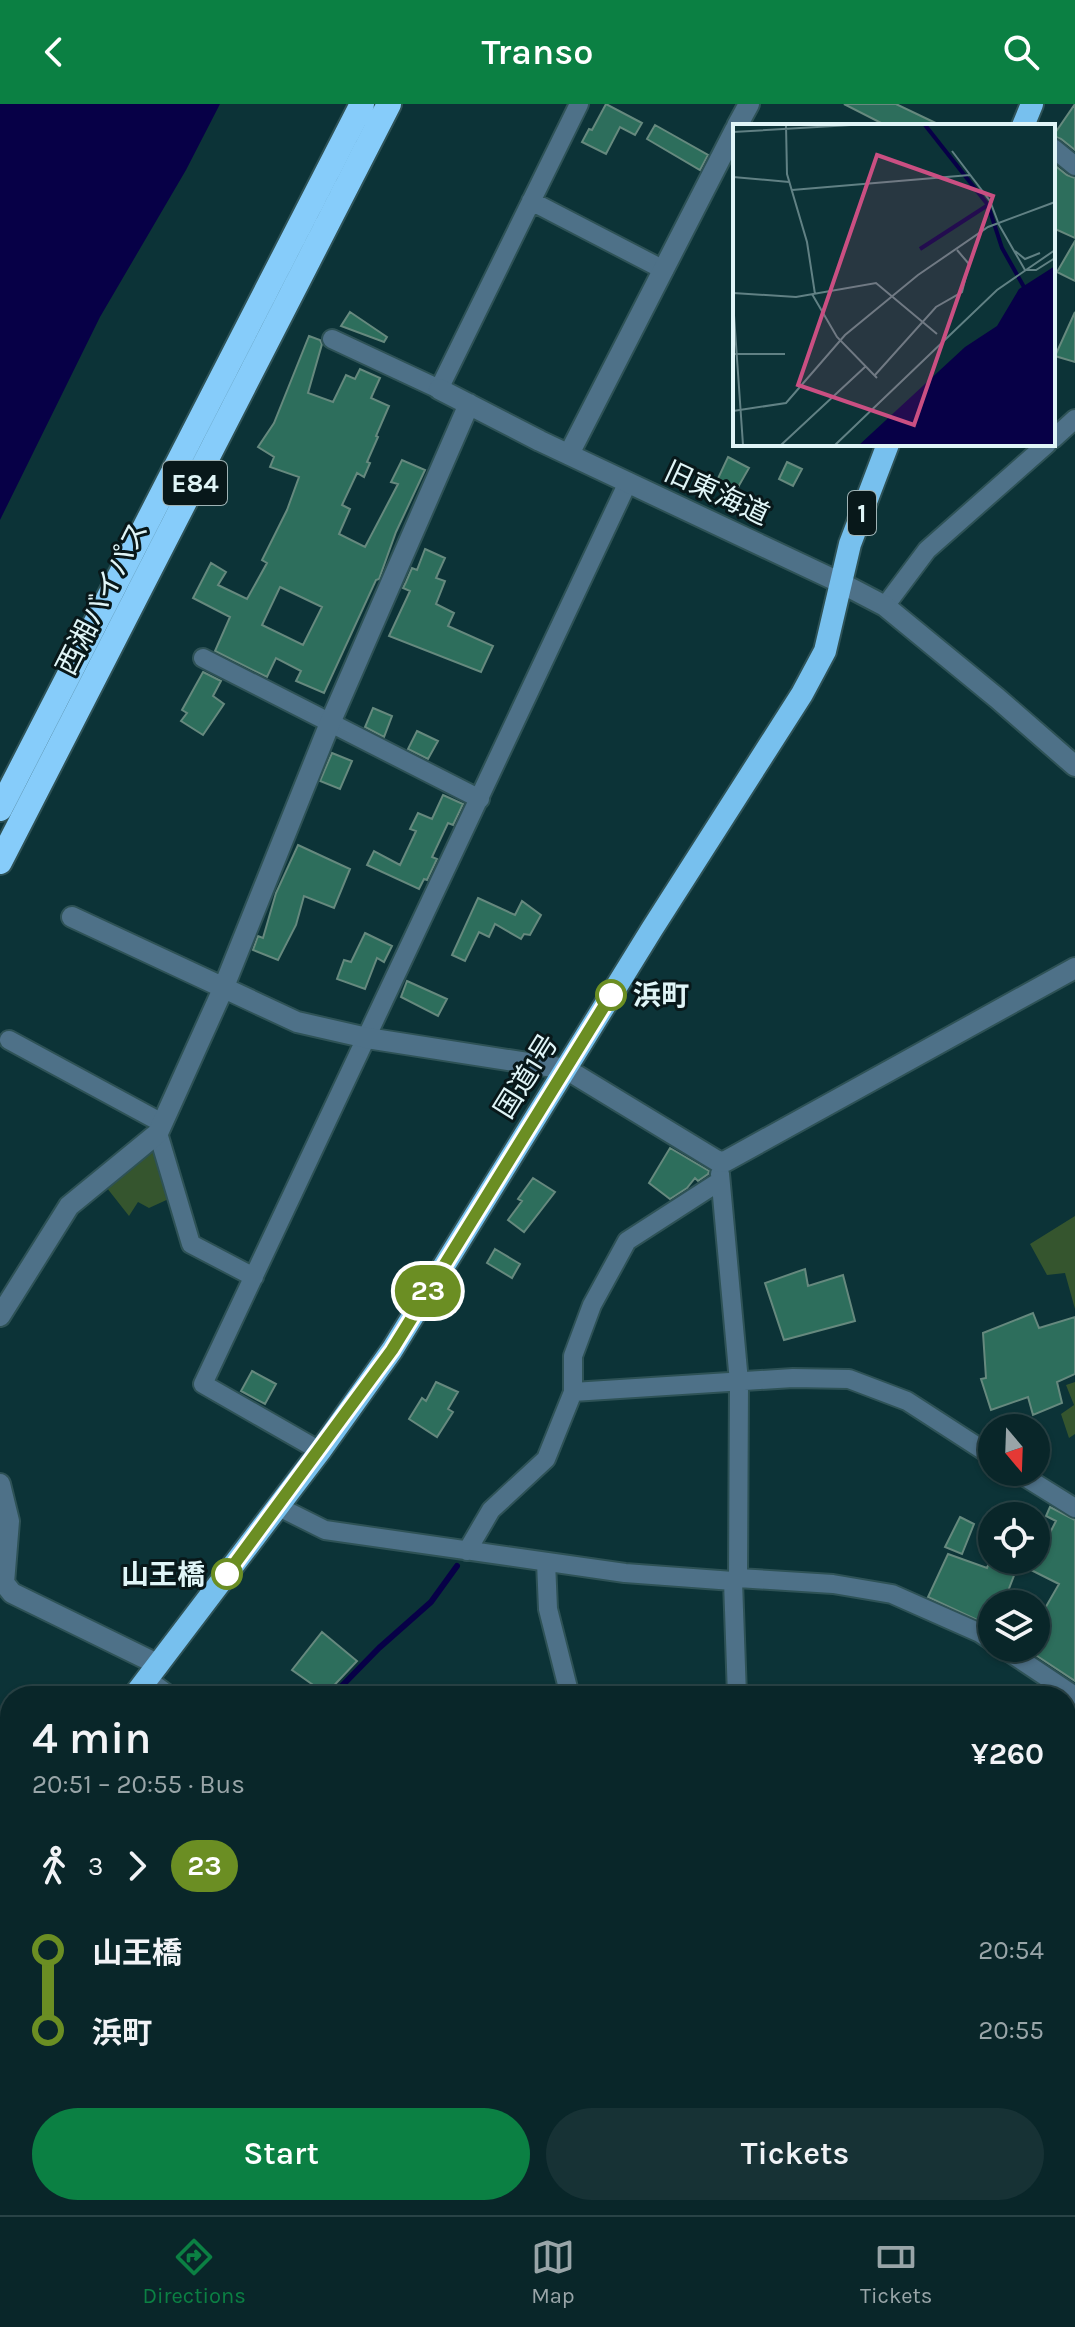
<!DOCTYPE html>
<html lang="en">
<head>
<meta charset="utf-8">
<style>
  :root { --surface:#092629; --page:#173235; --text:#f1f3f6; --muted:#99a5a8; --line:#294346; --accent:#0b8043 }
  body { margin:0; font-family:Karla,"Noto Sans JP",sans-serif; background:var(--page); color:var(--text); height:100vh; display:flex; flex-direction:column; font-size:30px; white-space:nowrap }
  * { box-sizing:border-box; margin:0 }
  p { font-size:26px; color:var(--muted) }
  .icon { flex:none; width:44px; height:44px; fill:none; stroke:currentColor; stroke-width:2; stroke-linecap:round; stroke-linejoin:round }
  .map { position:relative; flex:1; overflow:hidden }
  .details { position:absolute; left:0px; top:1582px; width:1076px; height:530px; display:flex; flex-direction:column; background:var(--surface); border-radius:32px 32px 0 0; box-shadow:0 2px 6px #0004,0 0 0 2px var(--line) }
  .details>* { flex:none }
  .badge { padding:0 16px; border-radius:26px; font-size:28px; line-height:52px }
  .needle { width:52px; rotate:161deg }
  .buttons { position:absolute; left:978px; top:1310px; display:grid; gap:16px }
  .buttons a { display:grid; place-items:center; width:72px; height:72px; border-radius:50%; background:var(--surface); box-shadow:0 2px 6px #0004,0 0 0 2px var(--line); font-size:40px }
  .map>.badge { position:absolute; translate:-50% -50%; box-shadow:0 0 0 4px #fff }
  .legs { display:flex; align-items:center; gap:12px; height:88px; padding:0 32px; font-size:26px }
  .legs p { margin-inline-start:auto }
  .summary { display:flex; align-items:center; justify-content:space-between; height:136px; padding:0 32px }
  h1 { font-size:44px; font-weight:600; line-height:60px }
  .cta { display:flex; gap:16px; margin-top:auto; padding:16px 32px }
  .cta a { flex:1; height:92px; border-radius:48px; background:var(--accent); color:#fff; font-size:32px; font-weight:600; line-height:92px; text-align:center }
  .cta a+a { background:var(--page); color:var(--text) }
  ul { padding:0 32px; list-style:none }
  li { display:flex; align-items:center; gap:28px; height:80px; font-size:30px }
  li i { display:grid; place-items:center; width:12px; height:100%; margin:0 10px; background:currentColor }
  li i::after { content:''; width:20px; height:20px; margin:-10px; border:6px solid; border-radius:50%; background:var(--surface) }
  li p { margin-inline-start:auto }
  li:first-child i { background:linear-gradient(#0000 50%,currentColor 0) }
  li:last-child i { background:linear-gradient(currentColor 50%,#0000 0) }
  header { display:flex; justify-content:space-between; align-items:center; height:104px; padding:0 32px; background:var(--accent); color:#fff; font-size:36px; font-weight:600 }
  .menu { display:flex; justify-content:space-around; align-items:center; height:112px; border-top:2px solid var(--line); background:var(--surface); font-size:22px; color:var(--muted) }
  .menu a { display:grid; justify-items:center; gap:4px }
  .menu .on { color:var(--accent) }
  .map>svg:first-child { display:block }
</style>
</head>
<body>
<header><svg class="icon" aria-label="back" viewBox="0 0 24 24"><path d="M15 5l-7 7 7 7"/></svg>Transo<svg class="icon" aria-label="search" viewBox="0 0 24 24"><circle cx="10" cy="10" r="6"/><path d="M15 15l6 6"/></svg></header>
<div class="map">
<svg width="1075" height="2111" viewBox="0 0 1075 2111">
  <rect width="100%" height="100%" fill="#0c3337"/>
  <path fill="#35552e" d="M156 1036 173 1093 149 1104 138 1098 129 1112 103 1079Z
    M1075 1112V1205L1065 1169 1047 1171 1030 1140Z
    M1075 1278V1330L1069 1334 1061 1310 1074 1301 1066 1281Z"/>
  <path fill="#070047" d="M0 0H220L186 66 100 213 0 416Z"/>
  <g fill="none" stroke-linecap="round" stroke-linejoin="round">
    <path stroke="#070047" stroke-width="6" d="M332 1592 379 1544 431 1498 457 1462"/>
    <path stroke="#070047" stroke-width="34" d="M0 1988 10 2003
      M135 2102 149 2111"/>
  </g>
  <path fill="#2d6e5c" stroke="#66897e" stroke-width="2" fill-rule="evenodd" d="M606 0 642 19 635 31 620 23 606 50 582 38 589 25 592 26Z
    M844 0H896L942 22H887Z
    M1075 0V46L1061 35 1053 32Z
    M655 21 708 51 700 66 647 35Z
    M1053 60 1067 71 1075 74V134L1053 124Z
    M1075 137V177L1057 168Z
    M350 208 387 233 384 238 341 222Z
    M1075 208V258L1055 252Z
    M309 232 320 236 322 240 308 289 333 298 346 271 355 275 360 265 380 274 371 294 389 302 376 332 378 333 367 358 370 359 364 373 357 369 342 401 350 405 339 430 365 443 398 380 391 378 402 356 425 366 396 428 379 475 376 476 324 589 296 577 301 567 276 554 267 573 215 547 230 513 193 494 211 459 226 468 218 481 247 495 267 459 262 456 287 406 299 373 270 363 274 353 258 343 274 319ZM280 483 322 503 303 541 262 521Z
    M728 353 749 364 733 392 714 383Z
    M787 358 802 365 793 382 779 375Z
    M425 445 445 454 436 474 445 477 436 500 454 509 448 522 493 542 481 568 389 532 410 487 403 484 406 478 412 464 417 466Z
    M203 568 221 577 213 592 224 600 203 631 181 617 187 609 182 606Z
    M373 604 392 612 384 633 365 623Z
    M417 627 438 637 428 655 408 645Z
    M332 649 352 657 340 685 320 677Z
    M443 691 463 700 453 721 448 719 432 753 437 755 427 776 424 775 419 785 367 761 374 747 400 761 416 727 410 725 418 709 432 715Z
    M298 741 350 765 334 804 304 792 296 821 278 856 253 846 258 832 263 834 276 789Z
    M478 794 515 811 522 797 541 811 530 831 524 830 521 835 495 820 489 833 479 828 465 857 452 851Z
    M365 829 392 842 384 858 377 854 365 885 337 875 344 856 351 858Z
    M407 877 447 895 438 912 401 893Z
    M670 1044 709 1067 708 1070 698 1077 695 1074 687 1084 670 1095 649 1079Z
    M533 1074 555 1088 524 1128 508 1116 522 1097 518 1095Z
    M495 1145 520 1160 512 1174 487 1159Z
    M805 1165 808 1182 843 1171 855 1217 784 1236 765 1179Z
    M1033 1209 1039 1224 1075 1213V1270L1057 1278 1062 1299 1033 1311 1028 1293 991 1306 981 1275 986 1274 983 1229Z
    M252 1267 276 1280 265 1300 241 1287Z
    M436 1278 458 1288 448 1305 453 1308 437 1333 409 1315 422 1294 426 1297Z
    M1050 1403 1075 1416V1577L1025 1544H1036V1520L1059 1480 1031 1466 1056 1417 1046 1412Z
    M960 1413 974 1420 962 1450 945 1443Z
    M948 1450 987 1464 990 1456H1020L1003 1500H992V1523L928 1493Z
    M322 1528 357 1557 326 1590 292 1566Z"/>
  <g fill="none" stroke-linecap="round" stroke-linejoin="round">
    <defs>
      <path id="minor" d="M1053 44 1075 62
        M531 97 664 166
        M332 235 439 285 579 0
        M1053 335 1075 315
        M885 502 927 446 1047 340
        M203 554 480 695
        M9 936 162 1019
        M158 1029 191 1140 254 1173
        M720 1070 739 1278 738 1474
        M573 1288 793 1274 849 1275 907 1297 992 1352
        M320 1347 203 1280 628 378
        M1017 1368 1075 1404
        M277 1402 325 1426 625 1469 733 1477 738 1474 833 1480 892 1490 980 1529 992 1537
        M467 1447 491 1406 546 1355 573 1288V1252L592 1201 627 1137 720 1077
        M546 1458 548 1505 570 1592
        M733 1477 737 1592
        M1003 1544 1075 1592
        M147 1575 170 1592
        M1066 2060 1075 2057
        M0 2087 10 2068
        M192 2102 207 2111
        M637 2102 651 2111
        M870 2102 873 2111
        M1025 2102 1029 2111
        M946 2111 967 2102"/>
      <path id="tertiary" d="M737 22 749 0
        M439 285 540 337 841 479 885 502 997 594 1075 662
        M569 350 735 26
        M72 813 297 918 367 934 566 965 719 1058 726 1057 1075 864
        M0 1212 69 1102 158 1029 223 885 330 619 469 300
        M0 1380 9 1417 4 1479 12 1489 159 1561
        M1066 1837 1075 1833
        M0 2044 10 2054
        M83 2102 96 2111
        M427 2111 448 2102"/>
      <path id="trunk" d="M1023 22 1032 0
        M134 1592 320 1347 392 1246 652 825 802 590 825 547 850 440 888 340
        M0 1773 10 1759"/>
      <path id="motorway" d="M0 705 362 0
        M0 758 389 0"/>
    </defs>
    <use href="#minor" stroke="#2e5256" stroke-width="22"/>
    <use href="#tertiary" stroke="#2e5256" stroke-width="24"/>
    <use href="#trunk" stroke="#2e5256" stroke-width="26"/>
    <use href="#motorway" stroke="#2e5256" stroke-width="28"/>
    <use href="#minor" stroke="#4e7188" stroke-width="18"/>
    <use href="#tertiary" stroke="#4e7188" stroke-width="20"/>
    <use href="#trunk" stroke="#77c0ee" stroke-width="22"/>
    <use href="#motorway" stroke="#86ccfa" stroke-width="24"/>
  </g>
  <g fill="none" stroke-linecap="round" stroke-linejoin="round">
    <defs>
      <path id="line-1" d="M227 1470 392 1246 611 891"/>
    </defs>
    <use href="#line-1" stroke="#fff" stroke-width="18"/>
    <use href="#line-1" stroke="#6b8e23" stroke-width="12"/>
  </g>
  <g fill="#fff" stroke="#6b8e23" stroke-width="4">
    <circle cx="611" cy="891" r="14"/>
    <circle cx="227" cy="1470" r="14"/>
  </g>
  <g text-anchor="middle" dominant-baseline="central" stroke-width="6" stroke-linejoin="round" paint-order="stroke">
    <g fill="#08181a" stroke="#9fb3b5" stroke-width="2">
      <rect x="163" y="357" width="64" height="44" rx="6"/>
      <rect x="848" y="387" width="28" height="44" rx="6"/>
    </g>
    <g font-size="26" font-weight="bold" fill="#e0f5f7">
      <text x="195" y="379">E84</text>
      <text x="862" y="409">1</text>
    </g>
    <g font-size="28" fill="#e0f5f7" stroke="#08181a">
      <text transform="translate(717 389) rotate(25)">旧東海道</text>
      <text transform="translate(102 494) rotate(-63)">西湘バイパス</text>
      <text transform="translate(526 972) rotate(-58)">国道1号</text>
    </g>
    <g font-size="28" font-weight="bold" fill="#e0f5f7" stroke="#08181a" text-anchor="start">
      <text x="633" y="891">浜町</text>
      <text x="205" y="1470" text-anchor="end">山王橋</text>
    </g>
  </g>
  <g transform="translate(733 20)">
    <rect width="322" height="322" fill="#0c3337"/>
    <path d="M322 142V321H126L232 223 264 202 286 165Z" fill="#070047"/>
    <path fill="none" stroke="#070047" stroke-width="4" d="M192 1 255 81 269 124 291 163M187 125 255 81"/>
    <path fill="none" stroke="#618184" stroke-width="2" d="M53 1 54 50 74 118 82 170M0 8 118 1M219 27 257 77 265 98M0 53 56 58M59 66 237 51M0 89V119M265 99 292 146H303L322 134M282 127 292 135 307 129M0 169 63 173 143 159 204 210M79 170 104 213 144 254M0 177 10 321M0 230H52M142 251 203 183 229 168 236 140 224 126M0 287 53 279 112 211 185 151 255 103 322 78M48 321 133 242M102 321 264 166 322 126"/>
    <path fill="#ca4f82" fill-opacity="0.15" stroke="#ca4f82" stroke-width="4" d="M144 31 260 72 181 301 65 261Z"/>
    <rect width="322" height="322" fill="none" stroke="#e0f5f7" stroke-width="4"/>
  </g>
</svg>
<div class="buttons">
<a><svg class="needle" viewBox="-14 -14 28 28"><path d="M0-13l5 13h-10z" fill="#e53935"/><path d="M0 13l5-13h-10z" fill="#99a5a8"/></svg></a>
<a><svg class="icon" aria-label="locate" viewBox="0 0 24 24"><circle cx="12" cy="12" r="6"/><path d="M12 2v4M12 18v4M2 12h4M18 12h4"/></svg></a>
<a><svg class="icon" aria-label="layers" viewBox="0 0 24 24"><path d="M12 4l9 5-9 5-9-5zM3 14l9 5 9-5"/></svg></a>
</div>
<b class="badge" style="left:428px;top:1187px;background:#6b8e23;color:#fff">23</b>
<section class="details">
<div class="summary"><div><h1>4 min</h1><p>20:51 – 20:55 · Bus</p></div><b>¥260</b></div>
<div class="legs"><svg class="icon" aria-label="walk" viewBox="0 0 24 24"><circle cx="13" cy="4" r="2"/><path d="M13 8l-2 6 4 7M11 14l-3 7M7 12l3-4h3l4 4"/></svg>3<svg class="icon" aria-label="forward" viewBox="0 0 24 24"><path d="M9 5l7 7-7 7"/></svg><b class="badge" style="background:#6b8e23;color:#fff">23</b></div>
<ul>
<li><i style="color:#6b8e23"></i><b>山王橋</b><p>20:54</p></li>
<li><i style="color:#6b8e23"></i><b>浜町</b><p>20:55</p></li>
</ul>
<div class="cta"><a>Start</a><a>Tickets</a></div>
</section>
</div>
<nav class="menu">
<a class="on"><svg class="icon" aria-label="directions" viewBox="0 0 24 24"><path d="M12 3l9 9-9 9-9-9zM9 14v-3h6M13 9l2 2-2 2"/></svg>Directions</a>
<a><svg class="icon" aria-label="map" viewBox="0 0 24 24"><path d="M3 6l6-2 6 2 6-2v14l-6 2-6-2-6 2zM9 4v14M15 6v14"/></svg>Map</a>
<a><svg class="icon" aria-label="tickets" viewBox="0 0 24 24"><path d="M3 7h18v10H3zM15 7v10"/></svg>Tickets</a>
</nav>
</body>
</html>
